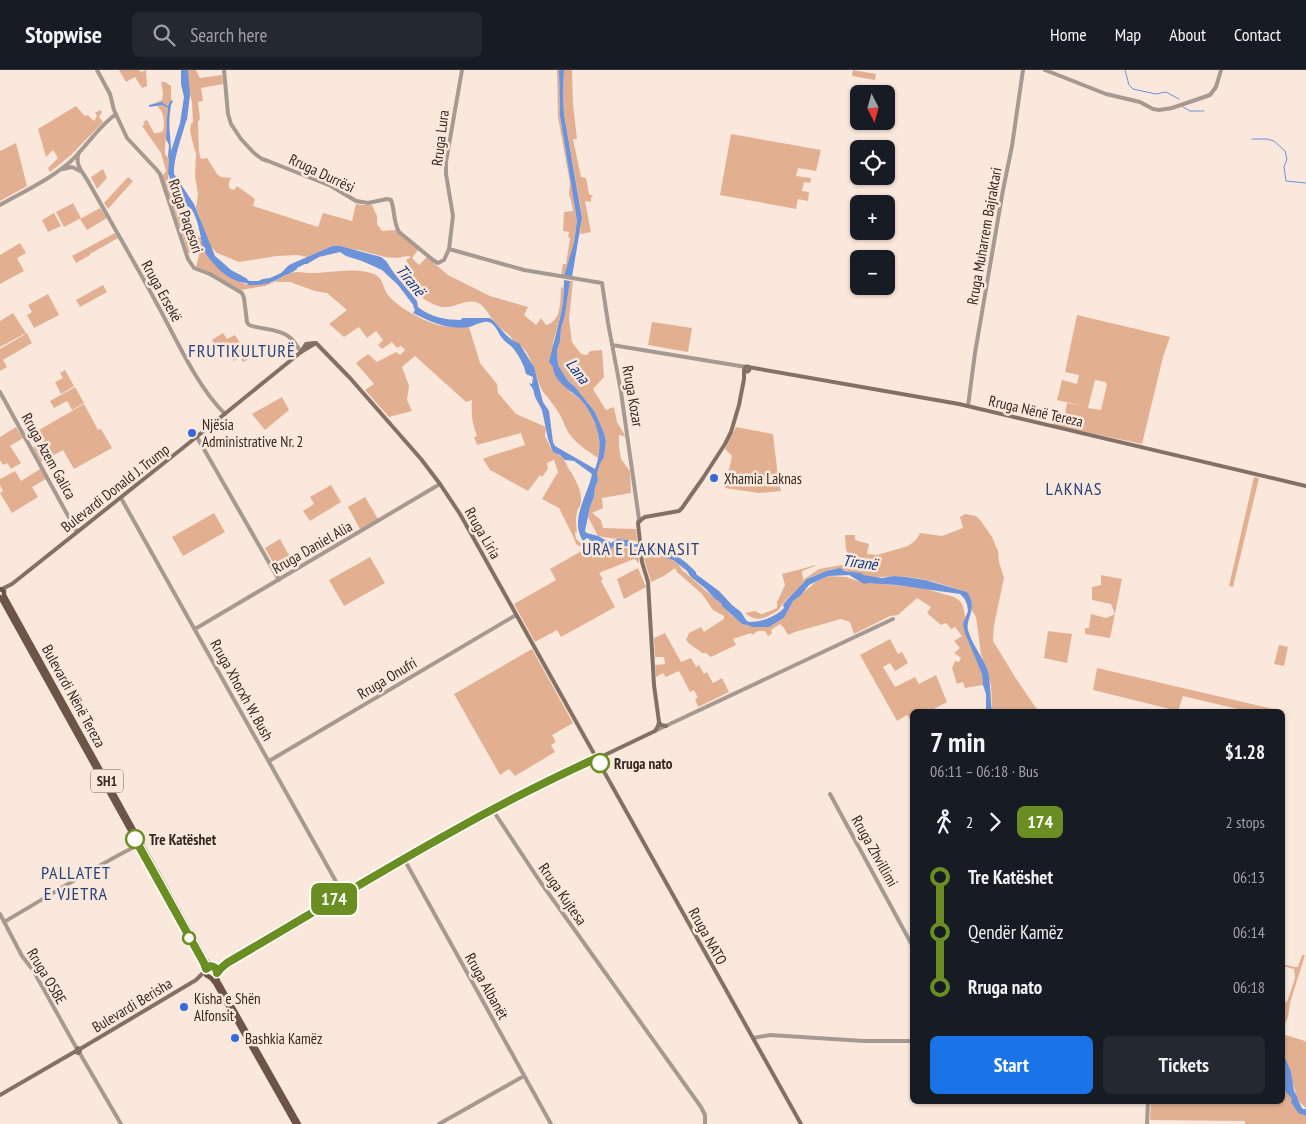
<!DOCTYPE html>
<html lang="en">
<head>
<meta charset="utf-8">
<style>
  :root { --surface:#171b24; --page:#242831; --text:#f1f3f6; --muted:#9ea1a6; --line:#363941; --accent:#1a73e8 }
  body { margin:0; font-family:"PT Sans Narrow",sans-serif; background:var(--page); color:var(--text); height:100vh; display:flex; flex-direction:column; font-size:19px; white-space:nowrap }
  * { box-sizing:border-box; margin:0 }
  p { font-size:16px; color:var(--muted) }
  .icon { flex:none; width:28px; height:28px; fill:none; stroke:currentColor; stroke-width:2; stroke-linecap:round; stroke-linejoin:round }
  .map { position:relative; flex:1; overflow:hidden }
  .drawer { position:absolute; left:910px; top:639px; width:375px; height:395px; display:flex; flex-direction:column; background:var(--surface); border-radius:8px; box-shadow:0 1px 4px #0004 }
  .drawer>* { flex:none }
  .badge { padding:0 10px; border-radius:8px; font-size:18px; line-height:32px }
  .needle { width:32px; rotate:174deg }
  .controls { position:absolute; left:850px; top:15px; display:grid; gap:10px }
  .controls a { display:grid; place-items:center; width:45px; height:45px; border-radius:8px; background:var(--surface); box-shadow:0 1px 4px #0004; font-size:25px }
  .map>.badge { position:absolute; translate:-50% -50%; box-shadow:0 0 0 2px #fff }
  .legs { display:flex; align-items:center; gap:8px; height:55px; padding:0 20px; font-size:16px }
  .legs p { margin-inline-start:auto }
  .overview { display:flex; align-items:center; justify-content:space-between; height:85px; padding:0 20px }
  h1 { font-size:28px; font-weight:600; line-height:38px }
  .cta { display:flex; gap:10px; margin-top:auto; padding:10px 20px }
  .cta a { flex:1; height:58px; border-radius:8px; background:var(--accent); color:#fff; font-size:20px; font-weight:600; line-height:58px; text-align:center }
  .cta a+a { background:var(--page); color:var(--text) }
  ul { padding:0 20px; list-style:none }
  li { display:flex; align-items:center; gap:18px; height:55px; font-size:19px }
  li i { display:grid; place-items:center; width:8px; height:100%; margin:0 6px; background:currentColor }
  li i::after { content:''; width:12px; height:12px; margin:-6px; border:4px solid; border-radius:50%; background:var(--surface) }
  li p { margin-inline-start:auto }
  li:first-child i { background:linear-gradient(#0000 50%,currentColor 0) }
  li:last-child i { background:linear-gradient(currentColor 50%,#0000 0) }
  header { display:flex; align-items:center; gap:30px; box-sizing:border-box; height:70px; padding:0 25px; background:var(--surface); border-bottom:1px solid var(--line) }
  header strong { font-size:24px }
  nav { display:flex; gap:28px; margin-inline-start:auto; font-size:18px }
  .search { width:350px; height:45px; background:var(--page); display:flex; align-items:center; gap:12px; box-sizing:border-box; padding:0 18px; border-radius:8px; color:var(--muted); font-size:19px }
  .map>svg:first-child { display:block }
</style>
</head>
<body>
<header>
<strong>Stopwise</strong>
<div class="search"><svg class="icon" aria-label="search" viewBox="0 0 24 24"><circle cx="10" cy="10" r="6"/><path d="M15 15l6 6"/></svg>Search here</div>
<nav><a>Home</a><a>Map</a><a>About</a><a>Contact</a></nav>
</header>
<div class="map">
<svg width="1306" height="1054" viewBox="0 0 1306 1054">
  <rect width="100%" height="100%" fill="#fbe8dd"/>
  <path fill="#e2b091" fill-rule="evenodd" d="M119 0H139L141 2 146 0 147 16 142 18 135 7 126 12Z
    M188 0H196L200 8 222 5 223 14 201 18 203 31 198 32 200 49 198 52 199 82 201 89 207 88 217 104 221 107 231 108 229 112V118L234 120 237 116 255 129 253 136 318 157 323 143 352 151 356 134 362 135H372L377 146V154L382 161 395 160 418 180 412 188 419 195 427 187 448 205 490 226 528 237 524 245 536 255 541 248 546 255C562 251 560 231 561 217L563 218V233L560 248 553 273V297L570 322 581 330 590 341 598 361 600 381 598 388C589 382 578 375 571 366 566 360 564 352 560 345 557 340 553 334 549 329 547 326 546 326 544 323 534 309 533 277 513 272 511 264 503 261 497 255 491 249 487 239 480 234 469 227 457 237 446 237 434 238 414 223 407 214V210L410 208 409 200 411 198 406 190 411 187 408 186 396 188 385 187 359 180 348 179 340 176H332L307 187 297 185 277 186 239 192 217 183 212 178 209 173 196 138 198 124 195 106 196 84 192 70 190 60 191 54 193 52 192 32 189 21Z
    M557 0H559L560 46 577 151 574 172 564 206H561L563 194H566L570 168 568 167 569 162 563 161 564 142 573 141 571 130 569 125 570 113 558 47Z
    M564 0H572L573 34 577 69H573L581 107 586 108 589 124 593 126 591 128V132L585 131 591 162 580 164 582 148 581 140 564 44 563 25Z
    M853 0 876 4 875 10 852 6Z
    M161 12H165L171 16V30L169 36 162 32 152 34 162 30 163 23Z
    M163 35 168 38 165 79V84L169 89 168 110 172 117 175 118 182 134 185 135C188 146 191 150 180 157L162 106 166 101 161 83 142 56 145 54 143 52 147 50 154 63H158L163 61C165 52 164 41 157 36Z
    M76 36 85 46 88 45 94 51 97 46 95 43 100 40 102 42 99 47 103 52 71 85 50 102 48 98 58 88 53 80 46 87 38 59Z
    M731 64 821 80 816 101 798 98 796 106 811 108 810 113 804 112 802 121 809 122 808 131 798 129 796 139 720 125Z
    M16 73 27 116 0 131V81Z
    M103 99 107 108 97 119 91 107Z
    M128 107 133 111 108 139 104 133Z
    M73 133 81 148 64 157 56 142Z
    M100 138 107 148 87 160 80 149Z
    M54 143 61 156 48 162 42 150Z
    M185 157 194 159 197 164 202 171 201 173C211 192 225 210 247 214L248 215C253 215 271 213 274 212 280 209 284 205 291 203 297 201 303 203 310 203 329 203 348 198 367 202 386 206 380 215 389 226 400 239 422 250 438 255 448 257 459 257 469 257L480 293 497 314 498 323 516 344 546 357 545 366 553 382C566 387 564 392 571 402 576 411 584 424 580 436 580 437 578 438 578 439 575 446 576 455 577 463L575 462 576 469 583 475H589L592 473 596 475 595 478 599 479C604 475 609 479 614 476L638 480 639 493 634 489 599 503 603 509 601 511 615 537 561 567 557 560 535 572 514 534 556 510 550 499 585 479V477L579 476 576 474 573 466 559 438 542 429 558 402 554 390 547 393 548 399 542 407 540 405 528 421 490 400 483 389C497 383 511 380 525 375L521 363 477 375 474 367 477 366C472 354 471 343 472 330L466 332 415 286 402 297 409 316 407 330 412 341 389 347 365 320 374 314 356 293 368 284 377 292 396 282 400 285 405 280 401 276 397 278 392 272 382 279 378 275 383 270 376 261 367 268 359 257 344 267 329 254 347 240 327 223 315 221 290 212H275L265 216 241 220 210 202 196 197 199 185 196 179 188 183 181 159Z
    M115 163 118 168 90 184V185L76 193 72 186Z
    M20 173 26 183 17 188 24 201 0 214V185Z
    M570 211H573L569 249 572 272 581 284 587 285 590 281 602 280 604 307 593 319 606 340 614 337 617 352 626 367 619 365V376L621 389 630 401 631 423 602 428 603 438 592 443 601 450 603 458 636 459 637 471 609 468 598 466 588 447 590 437 594 427 595 418 598 410 597 403 600 394 604 387 606 371 604 363 595 342 575 317 568 311 558 295 557 280 560 271 561 259 565 245Z
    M103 215 107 222 80 237 76 230Z
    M48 224 59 245 34 258 27 245 32 242 28 235Z
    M13 243 26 263 0 277V251Z
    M1077 245 1170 267 1163 287 1142 374 1053 355 1055 347 1064 349 1067 333 1087 337 1057 330 1062 310 1077 314 1079 305 1065 302ZM1095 310 1105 312 1107 314 1101 340 1088 338Z
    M652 252 692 258 688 282 648 275Z
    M27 263 32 273 3 290 7 297 0 301V279Z
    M223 263 227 269 235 265 242 276 248 273 255 285 243 292 240 287 234 291 220 273 216 276 212 270Z
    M65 300 74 316 61 324 55 312 63 308 60 303Z
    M75 317 79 324 73 328 79 324 84 333 72 340 67 331 54 338 50 331Z
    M282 327 289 340 265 360 252 344Z
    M84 334 98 360 101 359 112 378 74 399 63 380 41 392 33 377 45 370 39 360Z
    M16 357 23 368 10 376 21 393 11 399 7 393 3 395 0 390V367Z
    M736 357 773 364 778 406 781 421 759 423 725 418 732 386 725 379Z
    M40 399 46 409 32 417 38 427 12 443 0 423 3 421 0 415V409L15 401 21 411Z
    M1254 407 1259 408 1233 517 1229 516Z
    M331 415 341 432 310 451 303 441 314 434 310 427Z
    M365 427 378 449 360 459 348 437Z
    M214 443 225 462 183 486 172 467Z
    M965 444 976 446 981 451 992 467 998 481 999 492 1004 508 994 555 993 571 1015 607 1036 638 1040 641H992L991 615 981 584 976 547 972 541 971 529 967 522C948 516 928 509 908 507 898 506 887 507 877 507 865 508 852 501 840 499 833 497 814 505 808 509 804 511 802 514 800 517 793 524 783 531 779 540 766 547 759 554 745 543L755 541 761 544 765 543 777 538V532L785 515 782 504 805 498 815 495V496L802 501 803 510 819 499 842 495 852 499 854 486 853 484 848 483 846 480 845 465H855V470L869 474 867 484 877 485 908 476 916 470 920 463 942 466 963 458 960 447Z
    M280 469 290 487 275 496 265 478Z
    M652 485C663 484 678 490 682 500 696 511 707 523 721 533V534L731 545 737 549 742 554H748L752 557H769L784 548 793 531 817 511 828 506 846 507 864 513H876L926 519 954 527 960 531 963 536 965 546 966 548C966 553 965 559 966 564 971 580 984 597 983 615L965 618 963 612 957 614 952 598 955 591 959 592 961 588 954 583 960 578 954 571 962 566 955 557 951 559 946 553 941 555 927 543 931 537 917 528 898 545 890 546 854 564 850 552 841 549 795 562 788 565 784 558 780 554 771 560 772 563 770 565 768 566 765 561H758L752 565 751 563 733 569 736 575 711 587 706 583H702C697 578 690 576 686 570L689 563 701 557 704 562 724 549V546L713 540 702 524 677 502 675 498 664 506 651 512 644 489Z
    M370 487 385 513 344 536 329 510Z
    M638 498 646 517 624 529 617 509Z
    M1101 505 1122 509 1110 568 1085 564V558H1089L1091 544 1106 548 1115 544 1111 534 1092 530V517L1101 515Z
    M1048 561 1072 564 1067 593 1044 588Z
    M665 563 681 592 691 588 696 597 699 595 704 604 707 602 713 613 722 608 729 622 698 637 695 629 698 628 694 620 690 622 679 601 666 607 663 603 656 607 655 595 665 594 664 587H655L654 568Z
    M890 569 898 584 902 582 908 593 895 601 890 593 883 597 895 617 915 607 919 614 936 605 947 632 930 641H912V652L907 645 897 651 860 585Z
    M1279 575 1288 577 1284 596 1274 594Z
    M532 579 573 653 552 665 556 672 551 675 555 682 515 706 509 699 500 705 454 624Z
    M1097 598 1273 639V641H1246L1183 626 1178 641 1093 620Z
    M1302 885H1305L1290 933 1288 947 1284 956 1285 959 1283 962V931L1287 932 1295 908 1294 899 1283 896V894L1294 897H1298Z
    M1282 964 1305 971 1306 973V1038L1298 1031 1292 1010 1291 1001 1283 984Z
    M1283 1005 1285 1020 1291 1027 1294 1035 1299 1044 1304 1045 1306 1046V1054H1245V1051L1150 1050 1151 1031H1282Z"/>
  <path fill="#6c92d9" d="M181 0H188L190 25 187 50 186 51C182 66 173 90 174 104L194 134 215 186 231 200 246 208 249 211H258L263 209 270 208 281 203 289 195 332 176H340L381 187 386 191 394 203 417 231 418 237C430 247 446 250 461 250L462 248H490C500 256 507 270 519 273L534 297 543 332 549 341 553 372 555 376 595 399C601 383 601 369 595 353 591 344 587 336 580 329 570 320 554 312 553 297L549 292 560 248 563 233 564 210 570 211 565 245 561 259 560 271 557 280 558 295 568 311 575 317 595 342 604 363 606 371 604 387 600 394 597 403 598 410 595 418 594 427 590 437 585 461 587 463 598 466 611 473 617 469 628 470 630 472 629 475 638 474V477L621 476 618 477 614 476 611 479 607 480 602 477 599 479 595 478 596 475 592 474 589 469 587 468 583 471C569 450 588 425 592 404L574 391 565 390 560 385 553 382 548 369 542 340 535 327 533 319 529 313 532 314 533 307 526 304C524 294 518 284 512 277 509 274 505 272 503 269 498 264 496 253 488 252 481 251 475 256 469 257 449 260 430 252 413 243L415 240 413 236H414L398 215 382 200 362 191 346 186 340 182 319 187 307 194H305L297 198V199C292 203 287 204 282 207 272 213 261 216 248 215L247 213C231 213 215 197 206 184 204 180 203 176 201 173L202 171 200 168 201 167C198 156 196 139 185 135L177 115 172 113 170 109 168 103 169 89 168 87 169 75 166 69 167 48 168 38 163 35 149 37V35L162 32 168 36 171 30 173 31C170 36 171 38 170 43 168 56 171 69 171 81L180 53 184 27 181 14Z
    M559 0H564L563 25 564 44 582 148 572 207 564 206 574 172 577 151 560 46Z
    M642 476C652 476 676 484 684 491 688 494 692 498 696 502V504L719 521 732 535 741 542 746 550 749 552C762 552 775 547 784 538L783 535 785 532 807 509 826 501 840 498 845 501 861 503 863 505 882 508 894 506 906 507 925 510 967 522C979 538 965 549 968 560 972 575 984 588 988 602 991 615 990 628 992 641H986V624L983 615 982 604 965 563 963 554 968 541 967 534 964 528 960 524 896 515 868 513 864 514 849 505 828 506 817 511 809 515 801 525 793 531 784 548 769 557H752L748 555 742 554 722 536 721 533 714 528 706 519 691 507 687 501 673 490 661 486 643 481Z
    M1282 981 1291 1001 1294 1021C1298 1026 1298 1033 1303 1039H1306V1046L1304 1045 1299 1044 1291 1032 1292 1030C1290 1025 1286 1024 1285 1020 1281 1008 1282 993 1282 981Z"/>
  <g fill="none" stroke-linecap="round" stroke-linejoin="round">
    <path stroke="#6c92d9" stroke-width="1" d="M1125 0 1129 15 1133 19 1156 24 1166 22 1179 29
      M1183 37 1190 41H1204
      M1252 69H1267L1274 71 1285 81 1287 89 1284 97 1286 111 1306 113"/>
    <path stroke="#a69991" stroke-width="4" d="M97 0 110 24 114 40 127 68 156 99 160 104 188 189 194 198 210 204 242 223 244 228 247 252 249 255C262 260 277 258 288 266 294 270 297 276 301 282
      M224 0 228 44 231 54 241 69 254 83 262 89 268 91 331 116 356 131 368 133 387 129 391 130C395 140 393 152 399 162L433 190 438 193 444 190 449 179 453 146 446 104V92L462 0
      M1045 0 1106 24 1140 32 1153 39 1159 40 1172 38 1210 25 1216 17 1221 0
      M79 82C74 95 83 102 89 113 112 154 135 193 157 234 177 270 196 315 225 344
      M63 99 72 97 80 101
      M0 135C23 122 49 110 70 92 86 77 98 57 116 44
      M449 179 524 200 602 213 608 253 621 322 639 449 638 453
      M612 275 746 297
      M0 322 77 462
      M968 336 975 283 1003 120 1012 76 1023 0
      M197 367 279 510
      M121 428 343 824
      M195 559 440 414
      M655 661 893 549
      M269 691 516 545
      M830 724 912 875
      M492 739 539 810 701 1037 705 1045V1054
      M404 789 551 1054
      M0 844 22 886 33 900 77 979
      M4 852C49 826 92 798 138 775
      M753 968 770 965 864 971H912
      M79 982 121 1054
      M439 1054 524 1006
      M1147 1054 1148 1031"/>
    <path stroke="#847166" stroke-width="4" d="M316 273 350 308 421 389 440 414 460 444 801 1054
      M302 280 306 274 314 273
      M744.5 299a2.5 2.5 0 1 1 5 0a2.5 2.5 0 1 1-5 0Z
      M748 297 959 334 1306 416
      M2 519 12 514 184 377 301 282 316 273
      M659 652 661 655 666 656
      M217 903 227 893 343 824 492 739 655 661 658 656 659 652 654 615 648 512 642 492 638 453 642 449 645 447 679 441 682 438 703 408 725 374 731 362 739 335 744 309V300
      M78 978 80 981 78 983 76 981Z
      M80 979 196 910 205 901
      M0 1025 76 981"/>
    <path stroke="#6c5548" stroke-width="4.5" d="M0 519 4 521V525L9 534 206 890C209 893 216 897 217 900 218 904 216 907 218 911L299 1054
      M0 527 205 895 206 905 211 908 215 913 295 1054"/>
  </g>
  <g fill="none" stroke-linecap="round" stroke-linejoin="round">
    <defs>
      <path id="line-1" d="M135 769 204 893 206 899 210 896C214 896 217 898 217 903L220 899 227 893C349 822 468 746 597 688L600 693"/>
    </defs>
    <use href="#line-1" stroke="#fff" stroke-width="11"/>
    <use href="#line-1" stroke="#6b8e23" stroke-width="8"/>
  </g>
  <g fill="#346ad9" stroke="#fbe8dd" stroke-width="2">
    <circle cx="192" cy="363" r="5"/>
    <circle cx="714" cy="408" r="5"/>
    <circle cx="184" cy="937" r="5"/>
    <circle cx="235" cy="968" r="5"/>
  </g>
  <g fill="#fff" stroke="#6b8e23" stroke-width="2.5">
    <circle cx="600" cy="693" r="9"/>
    <circle cx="135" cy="769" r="9"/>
    <circle cx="189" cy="868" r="6"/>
  </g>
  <g text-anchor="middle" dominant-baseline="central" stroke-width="5" stroke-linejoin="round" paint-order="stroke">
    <rect fill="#fbe8dd" stroke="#706259" stroke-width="1" x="91" y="699.5" width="32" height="23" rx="4"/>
    <g font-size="14" font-weight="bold" fill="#342821">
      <text x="107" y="711">SH1</text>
    </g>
    <g font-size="15" fill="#342821" stroke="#fbe8dd">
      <text transform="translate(440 68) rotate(-83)">Rruga Lura</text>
      <text transform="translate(322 103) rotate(25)">Rruga Durrësi</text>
      <text transform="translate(186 146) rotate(71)">Rruga Paqesori</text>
      <text transform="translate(984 166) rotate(-80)">Rruga Muharrem Bajraktari</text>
      <text transform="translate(162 221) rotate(61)">Rruga Ersekë</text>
      <text transform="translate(633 326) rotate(80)">Rruga Kozar</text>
      <text transform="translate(1036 341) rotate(13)">Rruga Nënë Tereza</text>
      <text transform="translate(49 386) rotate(61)">Rruga Azem Galica</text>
      <text transform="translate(115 418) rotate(-38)">Bulevardi Donald J. Trump</text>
      <text transform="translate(483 463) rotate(60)">Rruga Liria</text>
      <text transform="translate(312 477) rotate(-30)">Rruga Daniel Alia</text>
      <text transform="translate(387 608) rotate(-31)">Rruga Onufri</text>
      <text transform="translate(242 620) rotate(61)">Rruga Xhorxh W. Bush</text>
      <text transform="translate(74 626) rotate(61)">Bulevardi Nënë Tereza</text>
      <text transform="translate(875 781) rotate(61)">Rruga Zhvillimi</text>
      <text transform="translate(563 824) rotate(55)">Rruga Kujtesa</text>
      <text transform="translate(708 866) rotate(61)">Rruga NATO</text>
      <text transform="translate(47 906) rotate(59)">Rruga OSBE</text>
      <text transform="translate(487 916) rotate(61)">Rruga Albanët</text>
      <text transform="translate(132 935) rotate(-31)">Bulevardi Berisha</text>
    </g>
    <g font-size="15" fill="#342821" stroke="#fbe8dd" text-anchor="start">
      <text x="202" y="354">Njësia<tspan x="202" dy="17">Administrative Nr. 2</tspan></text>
      <text x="724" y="408">Xhamia Laknas</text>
      <text x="194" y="928">Kisha e Shën<tspan x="194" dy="17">Alfonsit</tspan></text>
      <text x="245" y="968">Bashkia Kamëz</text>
    </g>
    <g font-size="15" font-weight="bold" fill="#342821" stroke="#fbe8dd" text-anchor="start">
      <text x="614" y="693">Rruga nato</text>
      <text x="149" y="769">Tre Katëshet</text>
    </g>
    <g font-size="16" font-style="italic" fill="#0c3385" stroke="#fbe8dd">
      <text transform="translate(411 210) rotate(51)">Tiranë</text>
      <text transform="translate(578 301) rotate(52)">Lana</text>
      <text transform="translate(860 492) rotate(7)">Tiranë</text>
    </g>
    <g font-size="18" letter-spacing="1" fill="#264279" stroke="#fbe8dd">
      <text x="242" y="280">FRUTIKULTURË</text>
      <text x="1074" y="418">LAKNAS</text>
      <text x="641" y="478">URA E LAKNASIT</text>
      <text x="76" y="802">PALLATET<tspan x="76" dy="21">E VJETRA</tspan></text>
    </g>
  </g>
</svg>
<div class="controls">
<a><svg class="needle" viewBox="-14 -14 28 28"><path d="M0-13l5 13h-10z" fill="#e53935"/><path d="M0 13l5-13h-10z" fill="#9ea1a6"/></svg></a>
<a><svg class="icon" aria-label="locate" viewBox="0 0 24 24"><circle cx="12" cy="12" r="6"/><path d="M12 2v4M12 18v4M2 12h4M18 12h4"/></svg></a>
<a>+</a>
<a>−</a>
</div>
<b class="badge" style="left:334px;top:829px;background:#6b8e23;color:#fff">174</b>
<section class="drawer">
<div class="overview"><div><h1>7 min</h1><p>06:11 – 06:18 · Bus</p></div><b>$1.28</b></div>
<div class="legs"><svg class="icon" aria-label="walk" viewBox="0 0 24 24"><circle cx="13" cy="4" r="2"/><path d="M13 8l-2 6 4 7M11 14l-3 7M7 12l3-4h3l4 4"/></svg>2<svg class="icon" aria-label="forward" viewBox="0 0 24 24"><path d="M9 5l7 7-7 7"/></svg><b class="badge" style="background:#6b8e23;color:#fff">174</b><p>2 stops</p></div>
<ul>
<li><i style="color:#6b8e23"></i><b>Tre Katëshet</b><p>06:13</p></li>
<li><i style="color:#6b8e23"></i><span>Qendër Kamëz</span><p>06:14</p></li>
<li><i style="color:#6b8e23"></i><b>Rruga nato</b><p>06:18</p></li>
</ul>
<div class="cta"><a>Start</a><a>Tickets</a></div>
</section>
</div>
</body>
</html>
